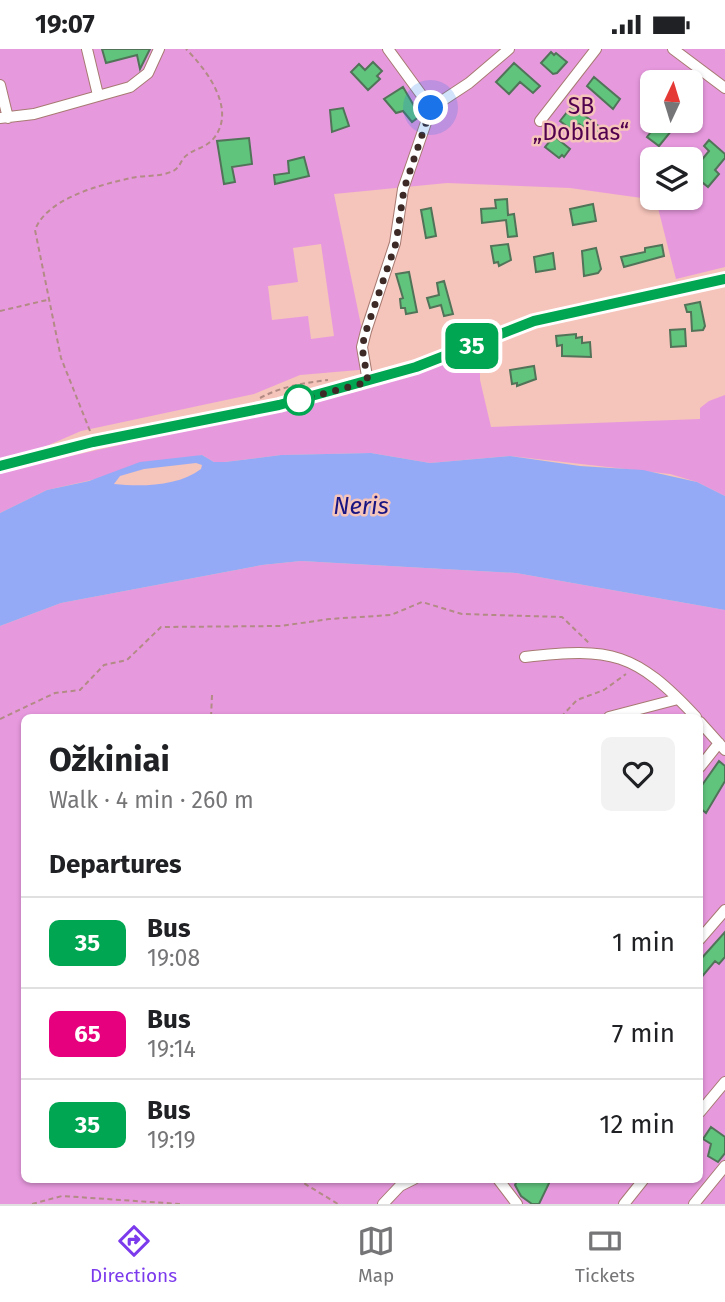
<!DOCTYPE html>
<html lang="en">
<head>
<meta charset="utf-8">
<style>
  :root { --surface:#fff; --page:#f2f2f2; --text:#202124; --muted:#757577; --line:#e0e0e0; --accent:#7c3aed }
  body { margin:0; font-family:"Fira Sans",sans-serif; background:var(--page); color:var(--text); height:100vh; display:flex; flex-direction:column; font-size:26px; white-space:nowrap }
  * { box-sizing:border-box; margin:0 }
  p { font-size:23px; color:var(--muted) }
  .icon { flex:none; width:38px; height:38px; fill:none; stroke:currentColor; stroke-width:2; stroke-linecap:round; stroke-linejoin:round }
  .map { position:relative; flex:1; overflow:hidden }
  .details { position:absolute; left:21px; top:665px; width:682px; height:469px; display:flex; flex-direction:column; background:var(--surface); border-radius:10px; box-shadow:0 2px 5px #0004 }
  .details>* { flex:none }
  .badge { padding:0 14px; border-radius:10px; font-size:24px; line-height:46px }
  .needle { width:46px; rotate:4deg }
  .tools { position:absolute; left:640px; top:21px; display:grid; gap:14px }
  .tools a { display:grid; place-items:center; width:63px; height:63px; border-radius:10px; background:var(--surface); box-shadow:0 2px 5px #0004; font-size:35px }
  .you { position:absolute; width:35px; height:35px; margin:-18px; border:5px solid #fff; border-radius:50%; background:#1a73e8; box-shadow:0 0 0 10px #1a73e833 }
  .map>.badge { position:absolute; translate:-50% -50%; box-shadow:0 0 0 4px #fff }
  h2 { padding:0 28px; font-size:26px; line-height:63px }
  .round { display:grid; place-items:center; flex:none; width:74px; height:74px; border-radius:10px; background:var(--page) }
  .headline { display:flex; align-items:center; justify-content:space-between; height:119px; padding:0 28px }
  h1 { font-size:33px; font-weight:700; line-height:52px }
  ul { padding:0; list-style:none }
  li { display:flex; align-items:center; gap:21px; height:91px; padding:0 28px; border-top:2px solid var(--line) }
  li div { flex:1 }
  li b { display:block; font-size:26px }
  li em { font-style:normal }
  li .badge { min-width:77px; font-weight:700; text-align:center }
  .status { display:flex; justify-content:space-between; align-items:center; height:49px; padding:0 35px; background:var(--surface); direction:ltr }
  .status svg { height:19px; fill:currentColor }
  .tabs { display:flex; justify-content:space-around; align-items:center; height:98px; border-top:2px solid var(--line); background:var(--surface); font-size:19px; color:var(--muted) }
  .tabs a { display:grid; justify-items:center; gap:4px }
  .tabs .active { color:var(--accent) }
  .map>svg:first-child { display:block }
</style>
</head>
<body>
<div class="status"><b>19:07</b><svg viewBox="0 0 49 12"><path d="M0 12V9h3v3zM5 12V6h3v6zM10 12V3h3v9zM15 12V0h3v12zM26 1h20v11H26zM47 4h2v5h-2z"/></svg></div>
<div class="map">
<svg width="725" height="1155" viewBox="0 0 725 1155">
  <rect width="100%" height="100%" fill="#f5c4ba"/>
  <path fill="#e799de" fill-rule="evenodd" d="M0 0H725V218L676 230 656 151 570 139 447 134 334 145 370 320 300 326 254 345 81 382 35 402 0 412ZM653 33H691V72H653ZM653 110H691V149H653ZM321 195 334 287 311 290 308 267 272 271 268 237 298 233 293 199Z
    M480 300V331L491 378 700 370V359L709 352 725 346V447L697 433 670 425 510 407 430 414 371 404 281 406 225 413H214L202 406 47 441 0 464V423L355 343 427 322Z
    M301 512 516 524 725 561V1155H0V577L61 554 262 516ZM24 668H700V1130H24Z"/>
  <path fill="#94aaf6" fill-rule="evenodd" d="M371 404 430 414 510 407 580 417 643 421 697 433 725 447V561L516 524 301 512 262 516 61 554 0 577V464L47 441 89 432 140 413 202 406 214 413H225L281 406ZM196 414 202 416 201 420C179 437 142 438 114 435L120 427 144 420Z"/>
  <path fill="#60c47d" stroke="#517459" stroke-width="2" d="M102 0H150L140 20 137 6 106 14Z
    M551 3 554 6 556 4 567 13 557 24 553 25 541 14Z
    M373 13 382 22 377 27 380 30 368 41 351 23 359 15 365 21Z
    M514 14 540 37 533 44 520 33 509 45 496 33Z
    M594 28 620 50 613 60 587 37Z
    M403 38 420 67 412 73 403 62 396 64 384 50Z
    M572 57 605 82 598 90 579 75 573 82 560 72Z
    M343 59 349 77 332 83 330 61Z
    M644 72H660L672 81 659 97 647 88 654 79Z
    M554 87 570 100 564 108 562 106 559 109 545 98Z
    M249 89 252 115 232 118 235 133 224 135 217 92Z
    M709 91 725 105V109L715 121 719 125 708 138 691 124 709 102 704 97Z
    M304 108 309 127 275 135 274 126 289 124 288 112Z
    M507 150 508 166 514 165 517 187 508 188 506 171 482 174 481 160 496 159 495 151Z
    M593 155 596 172 573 176 570 160Z
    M431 159 436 187 426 189 421 161Z
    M508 195 511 211 499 217 498 213 494 214 491 197Z
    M662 196 664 207 624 218 621 208 645 203V199Z
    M596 199 601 220 598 224 584 227 582 202Z
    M553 204 555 220 536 223 534 208Z
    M409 223 417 263 406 265 405 259H401L400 250 403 249 396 225Z
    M444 232 453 265 444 267 441 256 430 259 427 249 439 246 437 234Z
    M700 253 705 277 703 281 692 282 691 263H687L685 256Z
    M685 280 686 297 671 298 670 281Z
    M576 285V289L582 288V294L590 293 591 308 562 307V296L557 297 556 287Z
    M534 317 536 330 517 337V334L512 335 510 321Z
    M719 712 725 717V732L706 764 700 759V739Z
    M725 883V908L719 915 715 912 700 930V911Z
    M711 1078 725 1088V1104L718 1113 708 1107 711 1095 703 1090Z
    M518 1130H551L539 1155H532L521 1147 515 1136Z"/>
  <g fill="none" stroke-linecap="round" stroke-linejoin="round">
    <defs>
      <path id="minor" d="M87 0 98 46
        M673 0 725 39
        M0 36 8 69
        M431 59 469 34 509 0
        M0 69 34 65 130 38 148 24 159 0
        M540 72 596 0
        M368 333 362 298 366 282 395 194 403 140 431 59 388 0
        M0 417 93 393 279 356 416 318 534 272 725 230
        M525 608C612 598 635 603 696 668
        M609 668 678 650
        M700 673 725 701
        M700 718 719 694
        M700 890 725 861
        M700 1063 725 1033
        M498 1130 517 1155
        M383 1155 400 1137 414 1130
        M624 1155 644 1130
        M694 1155 725 1117"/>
    </defs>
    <use href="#minor" stroke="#a77a71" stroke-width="12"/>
    <path stroke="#b18b84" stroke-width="2" stroke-dasharray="5 3.5" stroke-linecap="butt" d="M0 262 47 251
      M260 349C283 337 303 334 328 331
      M90 382 61 309 35 181C47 149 100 136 131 129 144 126 161 128 173 122 180 119 181 110 187 106 196 99 206 99 214 89 237 60 206 20 186 0
      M211 668 212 646
      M561 668 577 651 604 641 626 625
      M0 670 55 644 80 641 104 616 127 611 161 578 281 577 329 570 391 566 422 553 462 565 562 568 589 594
      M297 1130 338 1155
      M32 1155 62 1147 180 1155"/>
    <use href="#minor" stroke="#fff" stroke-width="10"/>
  </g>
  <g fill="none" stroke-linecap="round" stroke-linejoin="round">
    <defs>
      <path id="line" d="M0 417 93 393 279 356 416 318 534 272 725 230"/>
    </defs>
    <use href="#line" stroke="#fff" stroke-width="16"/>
    <use href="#line" stroke="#00a651" stroke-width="10"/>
    <path stroke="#3d2a26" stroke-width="7" stroke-dasharray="0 12.6" d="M299 351 368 333 362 298 366 282 396 194 404 140 431 59"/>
  </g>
  <circle fill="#fff" stroke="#00a651" stroke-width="3.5" cx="299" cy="351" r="14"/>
  <g text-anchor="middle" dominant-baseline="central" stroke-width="5" stroke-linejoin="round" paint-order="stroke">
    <g font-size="23" fill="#51014d" stroke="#f5c4ba">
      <text x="581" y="57">SB<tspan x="581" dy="26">„Dobilas“</tspan></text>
    </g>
    <g font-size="24" font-style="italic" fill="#181481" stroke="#f5c4ba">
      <text x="361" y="457">Neris</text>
    </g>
  </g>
</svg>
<div class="tools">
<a><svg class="needle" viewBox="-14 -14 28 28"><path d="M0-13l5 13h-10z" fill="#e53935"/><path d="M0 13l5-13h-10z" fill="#757577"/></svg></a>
<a><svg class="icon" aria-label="layers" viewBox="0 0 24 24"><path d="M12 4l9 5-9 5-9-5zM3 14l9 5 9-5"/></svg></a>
</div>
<div class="you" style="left:431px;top:59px"></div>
<b class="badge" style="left:472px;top:297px;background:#00a651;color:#fff">35</b>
<section class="details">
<div class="headline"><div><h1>Ožkiniai</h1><p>Walk · 4 min · 260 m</p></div><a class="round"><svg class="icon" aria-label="heart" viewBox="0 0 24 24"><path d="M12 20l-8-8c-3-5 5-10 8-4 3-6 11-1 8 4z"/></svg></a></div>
<h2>Departures</h2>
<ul>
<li><span class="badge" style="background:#00a651;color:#fff">35</span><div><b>Bus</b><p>19:08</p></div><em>1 min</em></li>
<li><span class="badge" style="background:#e6007e;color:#fff">65</span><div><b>Bus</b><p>19:14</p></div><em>7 min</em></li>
<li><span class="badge" style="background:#00a651;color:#fff">35</span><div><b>Bus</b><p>19:19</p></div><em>12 min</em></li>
</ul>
</section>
</div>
<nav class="tabs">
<a class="active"><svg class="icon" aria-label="directions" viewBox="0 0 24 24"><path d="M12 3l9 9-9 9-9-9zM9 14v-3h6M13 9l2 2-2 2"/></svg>Directions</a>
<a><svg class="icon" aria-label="map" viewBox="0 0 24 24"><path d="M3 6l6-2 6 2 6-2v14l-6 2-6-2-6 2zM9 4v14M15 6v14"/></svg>Map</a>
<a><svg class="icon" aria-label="tickets" viewBox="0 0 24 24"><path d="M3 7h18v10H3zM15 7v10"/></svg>Tickets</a>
</nav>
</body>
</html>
